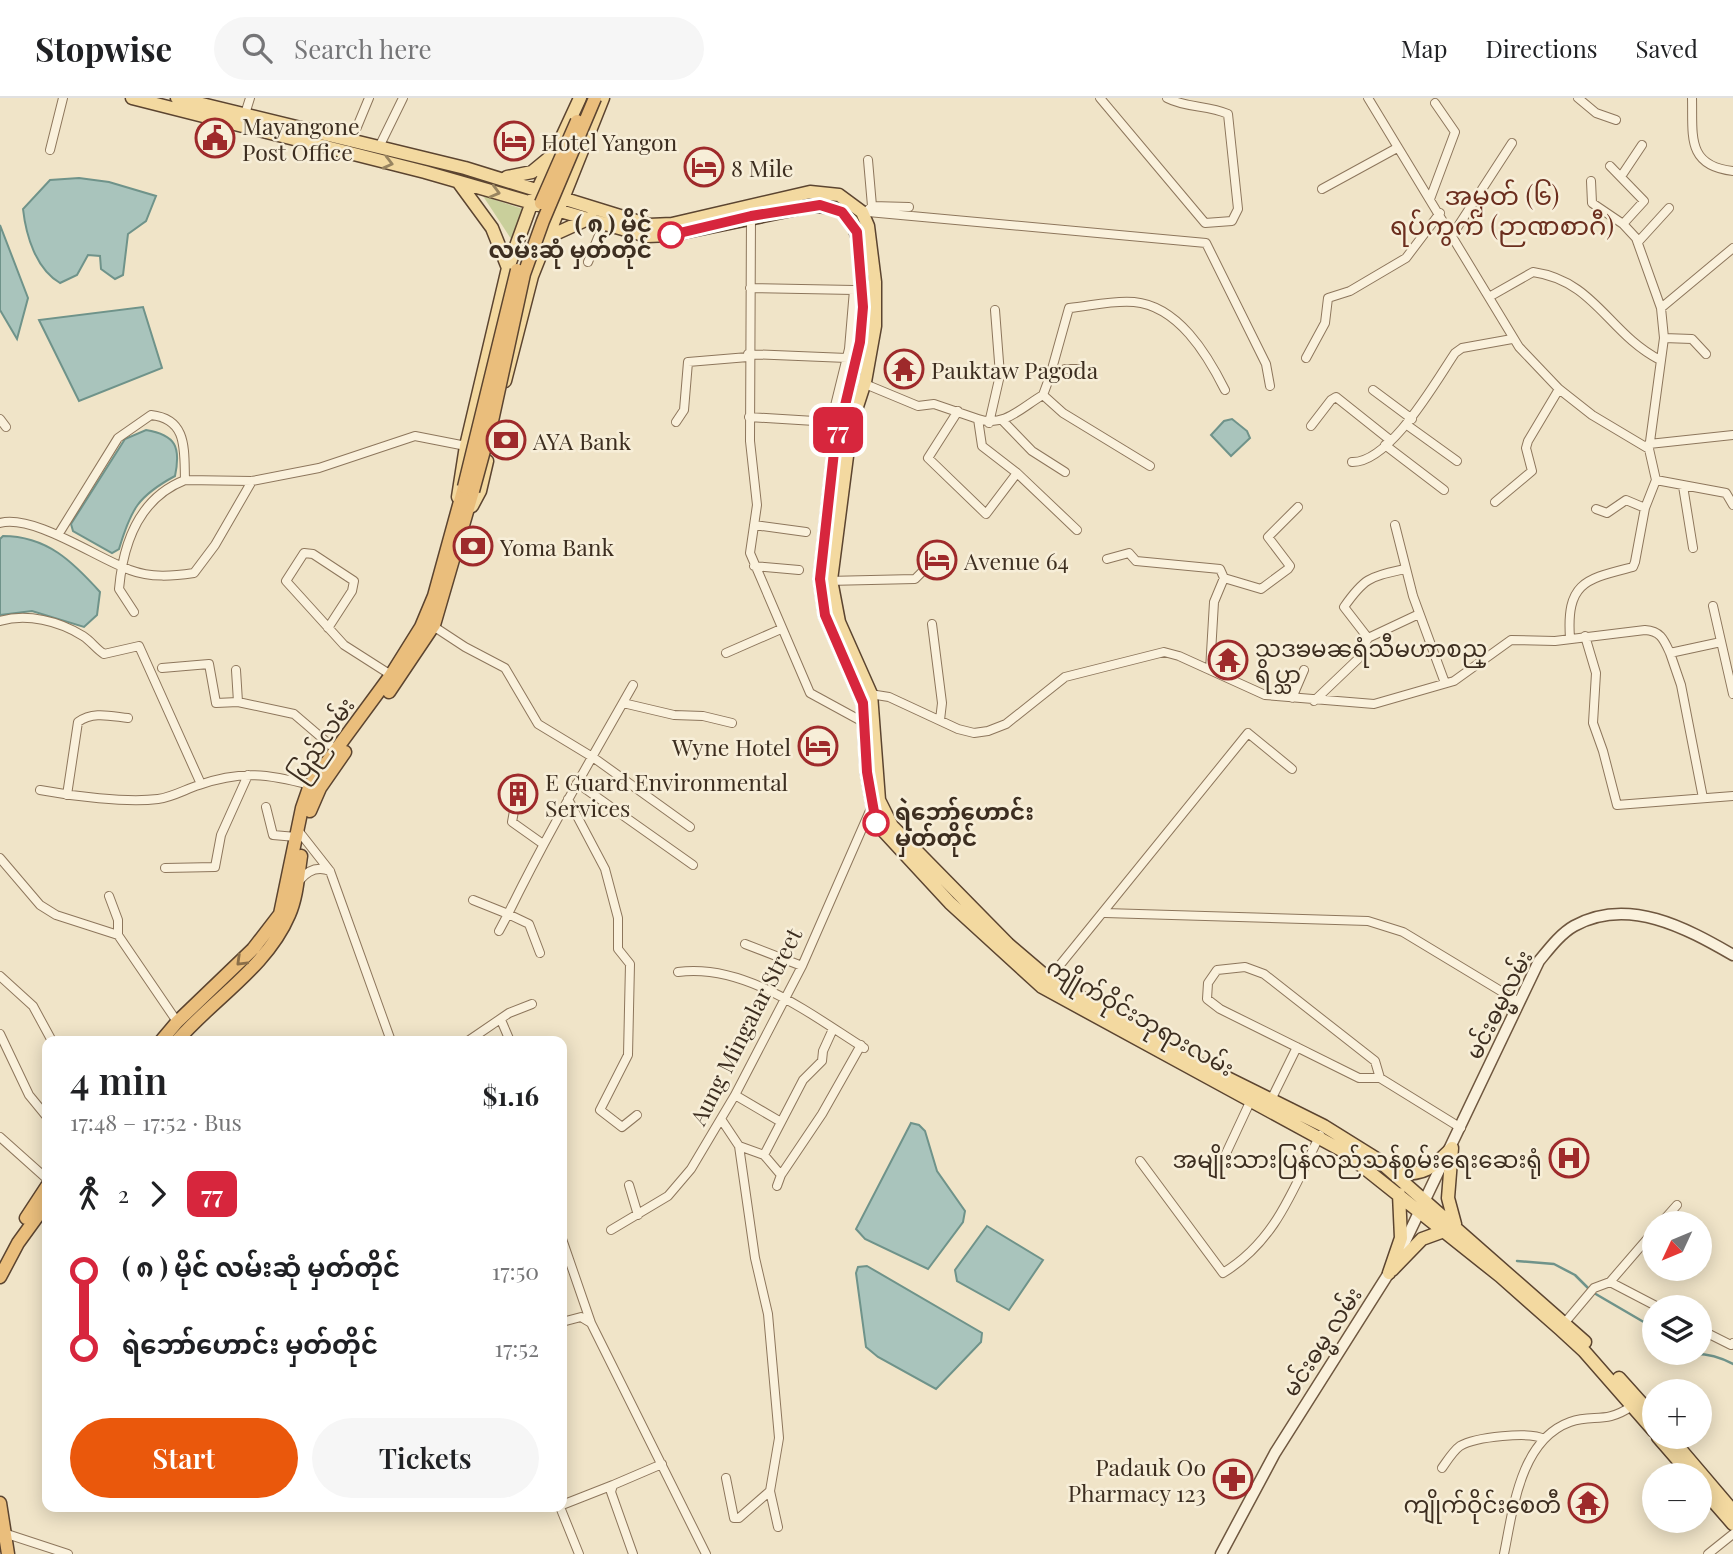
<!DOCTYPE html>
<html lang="en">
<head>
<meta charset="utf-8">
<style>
  :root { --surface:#fff; --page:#f6f6f6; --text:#202124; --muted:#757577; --line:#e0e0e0; --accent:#ea580c }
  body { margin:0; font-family:"Playfair Display","Noto Sans Myanmar",serif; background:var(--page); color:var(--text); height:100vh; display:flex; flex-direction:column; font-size:26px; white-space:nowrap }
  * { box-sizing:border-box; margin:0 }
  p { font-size:23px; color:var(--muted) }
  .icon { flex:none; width:38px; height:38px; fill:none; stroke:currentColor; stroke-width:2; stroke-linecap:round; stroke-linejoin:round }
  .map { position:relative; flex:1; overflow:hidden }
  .drawer { position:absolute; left:42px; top:938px; width:525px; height:476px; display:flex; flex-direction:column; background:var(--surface); border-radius:14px; box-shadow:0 4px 18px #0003 }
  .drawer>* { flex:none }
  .badge { padding:0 14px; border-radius:10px; font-size:24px; line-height:46px }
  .needle { width:46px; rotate:226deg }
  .buttons { position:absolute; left:1642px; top:1113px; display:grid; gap:14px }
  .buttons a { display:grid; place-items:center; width:70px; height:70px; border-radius:50%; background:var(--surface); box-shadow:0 4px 18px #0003; font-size:35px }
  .map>.badge { position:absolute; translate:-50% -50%; box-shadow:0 0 0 4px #fff }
  .legs { display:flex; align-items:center; gap:10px; height:77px; padding:0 28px; font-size:23px }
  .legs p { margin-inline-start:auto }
  .overview { display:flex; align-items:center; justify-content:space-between; height:119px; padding:0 28px }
  h1 { font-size:38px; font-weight:600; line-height:52px }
  .cta { display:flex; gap:14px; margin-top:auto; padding:14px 28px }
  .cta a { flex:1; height:80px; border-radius:42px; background:var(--accent); color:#fff; font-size:28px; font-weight:600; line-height:80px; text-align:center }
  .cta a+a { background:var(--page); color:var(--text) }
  ul { padding:0 28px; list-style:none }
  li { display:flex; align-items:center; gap:24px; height:77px; font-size:26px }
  li i { display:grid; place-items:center; width:10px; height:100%; margin:0 9px; background:currentColor }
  li i::after { content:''; width:18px; height:18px; margin:-9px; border:5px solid; border-radius:50%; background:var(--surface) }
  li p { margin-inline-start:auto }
  li:first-child i { background:linear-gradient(#0000 50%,currentColor 0) }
  li:last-child i { background:linear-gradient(currentColor 50%,#0000 0) }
  header { display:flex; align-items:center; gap:42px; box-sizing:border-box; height:98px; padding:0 35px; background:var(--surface); border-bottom:2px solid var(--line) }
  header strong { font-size:33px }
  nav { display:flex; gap:38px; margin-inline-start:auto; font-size:24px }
  .search { width:490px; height:63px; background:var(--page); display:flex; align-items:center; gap:18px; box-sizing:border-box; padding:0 24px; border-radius:38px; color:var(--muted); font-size:26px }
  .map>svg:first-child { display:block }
</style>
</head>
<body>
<header>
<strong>Stopwise</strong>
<div class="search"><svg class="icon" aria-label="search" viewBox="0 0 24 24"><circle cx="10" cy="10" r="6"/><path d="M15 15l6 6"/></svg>Search here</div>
<nav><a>Map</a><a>Directions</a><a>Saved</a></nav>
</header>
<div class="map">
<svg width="1733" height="1456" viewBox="0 0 1733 1456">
  <rect width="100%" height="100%" fill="#f0e4c8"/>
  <path fill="#c9cf9b" d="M483 98 526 112 515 147Z"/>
  <path fill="#a9c4bc" stroke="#6f938a" stroke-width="2" d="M79 80 109 84 156 98 146 123 128 136 123 177 115 181 101 171 100 158 88 157 77 177 60 185C36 171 26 138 23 111L50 82Z
    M0 127 28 200 17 241 0 212Z
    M143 209 162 270 79 303 39 222Z
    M1232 321 1247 333 1250 340 1231 358 1211 337 1224 323Z
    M146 332C176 337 181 349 175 378 138 398 131 411 119 451L112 455 73 433 71 426 125 341Z
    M3 438C47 438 73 464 100 494L97 517 84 529 32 513 0 517V441Z
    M911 1025 919 1027 925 1033 937 1073 965 1113 963 1124 928 1171 865 1141 856 1131Z
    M987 1128 1043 1162 1009 1212 957 1183 955 1172Z
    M867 1168 982 1235 981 1244 936 1291 878 1259 866 1249 856 1175 858 1169Z"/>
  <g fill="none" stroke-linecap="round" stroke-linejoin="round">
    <path stroke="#6f938a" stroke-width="2.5" d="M1517 1163 1554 1166 1575 1177 1589 1191
      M1594 1195 1654 1230
      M1666 1255 1673 1260C1694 1252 1714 1256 1733 1266"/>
    <defs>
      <path id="minor" d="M1100 0 1205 125 1232 123 1238 111 1228 16C1208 7 1186 10 1167 0
        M1368 0 1519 249 1559 291 1592 317 1649 351
        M1578 0 1596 15 1616 22
        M1692 0C1693 37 1686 68 1733 73
        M245 16 250 0
        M352 41 369 0
        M380 47 403 0
        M50 52 63 0
        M868 62 872 108
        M1610 68 1644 103 1623 126
        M1622 77 1642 47
        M1322 91 1397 50
        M1430 101 1455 34 1435 5
        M866 114 872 108 909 109
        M868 114 1206 145 1266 266 1270 288
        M751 118 750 343 757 407 750 455 810 595 865 625
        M1453 136 1512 45
        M1638 144 1669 110
        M588 164 604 125
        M1489 199 1533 174C1595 183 1608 235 1660 262
        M1661 210 1733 150
        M1664 240 1692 241 1706 256
        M748 256 847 260
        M1306 260 1325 225 1328 200 1350 193 1406 160 1440 115
        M1050 278 1069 210C1090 208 1113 202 1134 204 1178 208 1207 256 1225 292
        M853 281 918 308 934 306 978 321 982 348 1017 375 1077 432
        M1373 292 1412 321
        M1043 297 1050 278 1065 271H1082
        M958 313 928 360 986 416 1017 375
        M749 319 831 324 849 251 854 192 750 190
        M0 321 6 329
        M978 321C1004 330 1022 309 1043 297L1063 315 1150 368
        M1003 323 1032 353 1065 374
        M676 324 684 312 688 264 748 259
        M989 325 1000 277 995 212
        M1407 327 1457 363
        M1311 328 1331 302 1336 299 1390 342
        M1649 346 1733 337
        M1385 347 1444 392
        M1352 364C1390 365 1436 283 1455 255L1462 250 1512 241
        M1656 382 1726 395 1733 407
        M1683 388 1693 450
        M1495 404 1532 373 1526 350 1528 343 1559 291
        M1596 411 1607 415 1626 402 1645 410
        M0 425C34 416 98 461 130 472 151 480 173 478 194 475L215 447 252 383
        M754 427 806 434
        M1395 427 1413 498 1445 585
        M58 437 118 340 151 317C188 321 184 352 185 382
        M1107 461 1129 455 1136 463 1220 471 1224 480 1214 504 1210 572
        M754 468 799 472
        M1224 480 1261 491 1288 471 1290 468 1268 439 1298 409
        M827 483 915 481 937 459
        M1713 508 1733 596
        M134 514 119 491C123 446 139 400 185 382L252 383 319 370 415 338 466 348
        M0 523C27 515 59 523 83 538 91 543 96 551 104 556L139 548 201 686
        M430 526 465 549 505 570 538 626 594 660 690 729
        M932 526 942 605 940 622
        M328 530 352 493 354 483 313 456 304 455 286 483 344 547 391 577
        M1585 538 1596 575 1593 625 1603 653 1617 707 1733 698
        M1368 540 1344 509C1365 479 1370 479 1405 471
        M1570 540C1566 483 1587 481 1633 469L1635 464 1645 410 1656 382 1649 351 1664 240 1661 210 1636 140 1623 126 1592 105 1591 83
        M726 555 781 531
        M1670 555 1681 587 1703 700
        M162 570 209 566 216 605 238 604 294 616 336 652
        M236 572 238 604
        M870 596 889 599 958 631 974 635 988 633 1006 626 1065 579 1164 554 1179 558 1265 597 1374 606 1454 583 1511 542 1555 543 1645 532C1661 533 1664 542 1670 555L1721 544
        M1292 600 1304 572
        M1314 603 1358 561 1368 540 1419 516
        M623 605 674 617 703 618 732 625
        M577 685 693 767
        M40 692C72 698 126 705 158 701 173 699 186 691 199 687 241 672 269 676 310 687
        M67 697 78 624C93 613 110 618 128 620
        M568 701 605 771 618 820V851L630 866 628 957 600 1012 622 1029 637 1017
        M266 709 273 737 296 739
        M514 713 512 724 543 746
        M297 731 330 773 391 943
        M0 760 40 807 56 817 118 837 178 925
        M165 770 215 769 221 737 248 677
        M300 782C308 772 318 768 330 773
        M109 798 118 822V837
        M473 802 508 816 499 833
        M1105 815 1368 823 1403 834 1519 904
        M745 846 802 868
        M540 855 529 826 508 816C546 738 590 663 633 587
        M678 874C745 865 810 916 864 950
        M0 878 33 908 52 943
        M1047 883 1248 635 1292 671
        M501 922 510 943
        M0 936 29 997 47 1019
        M468 943 509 915 532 906
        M1380 980 1375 963 1264 876 1245 869 1217 872 1208 885 1207 901 1220 911 1359 980H1380L1461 1030
        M735 997 781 1024
        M1269 1006 1297 949
        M721 1021 739 1048 755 1160 768 1216 779 1340 770 1393 739 1420H734L726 1380
        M0 1039 47 1081
        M739 1048 764 1057 781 1077 777 1088
        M764 1057 803 982 822 963 823 953 833 931
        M1140 1063 1223 1175C1276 1143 1293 1091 1320 1037
        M1222 1064 1250 1004
        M781 1077 822 1016 861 947
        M629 1087 638 1117
        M1661 1125 1677 1107
        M611 1132 668 1098 691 1071 735 997 802 868 872 708
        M562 1141 591 1225
        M1610 1184 1658 1209
        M562 1224 581 1219 591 1225 706 1456
        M1562 1228 1594 1190 1610 1184 1654 1133
        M1699 1231 1731 1247 1733 1245
        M1442 1370C1447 1363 1453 1353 1460 1348 1475 1339 1530 1333 1544 1341
        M770 1393 778 1429
        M562 1407 613 1387
        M560 1409 579 1456
        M1 1434 68 1456
        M633 1456 611 1394 613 1387 662 1366
        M1504 1456C1513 1412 1520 1342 1570 1324 1594 1315 1604 1327 1632 1308
        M1708 1456 1733 1436"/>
      <path id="secondary" d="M1401 1152 1539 863C1549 851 1560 836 1574 828 1628 798 1686 830 1733 857
        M1221 1456 1275 1355 1392 1170"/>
      <path id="primary" d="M132 0 425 74 647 138 671 137 811 108 830 109 842 114 852 123 859 144 863 209 860 244 834 354 820 481 825 517 863 605 867 675 876 725 950 805 1042 889 1343 1053 1500 1178 1560 1231 1584 1253 1654 1333
        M177 0 465 70 649 127 672 126 810 94 839 97 862 114 868 128 875 184V228L865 284 851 327 831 482 839 524 871 596 879 702 892 728 1008 846 1049 881 1177 955 1324 1028 1377 1061 1585 1244
        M507 79 532 74 549 60
        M459 85 492 130 508 170
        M546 140 590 120
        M505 283 532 178 603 0
        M458 399 466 348 508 170 532 104 580 0
        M472 408 480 393 487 363
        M1452 1050 1448 1100 1455 1126
        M1395 1076C1425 1077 1431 1071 1452 1050
        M1392 1172 1422 1141 1444 1133
        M1389 1175 1401 1140 1399 1096
        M1619 1280 1654 1319
        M1658 1339 1691 1377
        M1670 1339 1733 1413
        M1699 1387 1733 1426"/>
      <path id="trunk" d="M389 594 434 527 473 393
        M310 713 320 690 345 654
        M161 943 177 924 253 851 280 816 302 710 310 687 391 577 421 529 434 498 464 389
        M177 943C213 901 267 869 289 817 297 799 298 778 301 758
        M26 1120 47 1088
        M0 1179 18 1145 47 1105
        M0 1405 8 1456"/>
    </defs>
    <use href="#minor" stroke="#8d765c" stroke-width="10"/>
    <use href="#secondary" stroke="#6f573f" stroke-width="13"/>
    <use href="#primary" stroke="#5b4430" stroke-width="15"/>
    <use href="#trunk" stroke="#5b4430" stroke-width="15"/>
    <use href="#minor" stroke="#faf1dc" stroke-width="8"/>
    <use href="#secondary" stroke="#faf1dc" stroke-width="10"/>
    <use href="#primary" stroke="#f3d9a0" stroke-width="12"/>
    <use href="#trunk" stroke="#eabe7c" stroke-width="12"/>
    <defs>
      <path id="trunk-bridge" d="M541 105 577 23
        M464 389 517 172
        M473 393 492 323 524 176 543 123 595 0"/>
    </defs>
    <use href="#trunk-bridge" stroke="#5b4430" stroke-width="15" stroke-linecap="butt"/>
    <use href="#trunk-bridge" stroke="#eabe7c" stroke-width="12"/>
  </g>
  <defs><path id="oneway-chevron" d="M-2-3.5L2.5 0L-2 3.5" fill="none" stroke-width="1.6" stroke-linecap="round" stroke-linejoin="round" transform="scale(1.75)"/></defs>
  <g stroke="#988460">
    <use href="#oneway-chevron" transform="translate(388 65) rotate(14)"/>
    <use href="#oneway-chevron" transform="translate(495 94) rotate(15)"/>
  </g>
  <use stroke="#8b6f49" href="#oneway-chevron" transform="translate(241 863) rotate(136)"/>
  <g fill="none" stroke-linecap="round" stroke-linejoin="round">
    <defs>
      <path id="line-1" d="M671 137 751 118 820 107 842 114 857 134 863 209 860 244 834 354 820 481 825 517 863 605 867 674 876 725"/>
    </defs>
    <use href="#line-1" stroke="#fff" stroke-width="16"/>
    <use href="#line-1" stroke="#d7263d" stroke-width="10"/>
  </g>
  <defs>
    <symbol id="civic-ring" viewBox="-11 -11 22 22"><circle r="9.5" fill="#f7eed8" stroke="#9e2a2b" stroke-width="1.5"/><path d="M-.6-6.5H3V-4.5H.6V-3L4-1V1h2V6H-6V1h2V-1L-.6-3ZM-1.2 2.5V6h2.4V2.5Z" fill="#9e2a2b"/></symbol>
    <symbol id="hotel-ring" viewBox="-11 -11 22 22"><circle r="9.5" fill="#f7eed8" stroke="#9e2a2b" stroke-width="1.5"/><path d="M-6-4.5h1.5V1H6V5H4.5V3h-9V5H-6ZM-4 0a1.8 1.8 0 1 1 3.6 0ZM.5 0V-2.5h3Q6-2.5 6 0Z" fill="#9e2a2b"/></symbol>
    <symbol id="temple-ring" viewBox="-11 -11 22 22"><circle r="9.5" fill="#f7eed8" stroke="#9e2a2b" stroke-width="1.5"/><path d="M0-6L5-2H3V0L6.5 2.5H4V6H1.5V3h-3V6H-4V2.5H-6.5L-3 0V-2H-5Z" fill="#9e2a2b"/></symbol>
    <symbol id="bank-ring" viewBox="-11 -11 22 22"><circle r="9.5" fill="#f7eed8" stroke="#9e2a2b" stroke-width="1.5"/><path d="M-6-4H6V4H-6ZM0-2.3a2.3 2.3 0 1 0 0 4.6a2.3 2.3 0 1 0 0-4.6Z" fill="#9e2a2b"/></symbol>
    <symbol id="building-ring" viewBox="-11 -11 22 22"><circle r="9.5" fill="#f7eed8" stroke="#9e2a2b" stroke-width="1.5"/><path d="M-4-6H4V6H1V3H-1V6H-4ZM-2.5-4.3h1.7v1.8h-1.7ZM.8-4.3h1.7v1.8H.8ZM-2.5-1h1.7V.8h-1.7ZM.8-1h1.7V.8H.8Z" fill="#9e2a2b"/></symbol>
    <symbol id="hospital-ring" viewBox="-11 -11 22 22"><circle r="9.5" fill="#f7eed8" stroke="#9e2a2b" stroke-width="1.5"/><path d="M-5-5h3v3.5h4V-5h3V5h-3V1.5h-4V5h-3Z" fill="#9e2a2b"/></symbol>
    <symbol id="pharmacy-ring" viewBox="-11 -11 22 22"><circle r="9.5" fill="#f7eed8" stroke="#9e2a2b" stroke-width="1.5"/><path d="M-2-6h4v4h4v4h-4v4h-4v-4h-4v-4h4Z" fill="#9e2a2b"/></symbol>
  </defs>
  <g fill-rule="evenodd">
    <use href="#civic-ring" x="193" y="18" width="44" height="44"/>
    <use href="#hotel-ring" x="492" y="21" width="44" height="44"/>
    <use href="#hotel-ring" x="682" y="47" width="44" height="44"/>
    <use href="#temple-ring" x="882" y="249" width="44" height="44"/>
    <use href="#bank-ring" x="484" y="320" width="44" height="44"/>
    <use href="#bank-ring" x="451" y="426" width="44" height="44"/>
    <use href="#hotel-ring" x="915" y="440" width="44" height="44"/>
    <use href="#temple-ring" x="1206" y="540" width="44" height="44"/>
    <use href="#hotel-ring" x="796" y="626" width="44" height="44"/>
    <use href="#building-ring" x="496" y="674" width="44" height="44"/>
    <use href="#hospital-ring" x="1547" y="1038" width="44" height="44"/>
    <use href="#pharmacy-ring" x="1211" y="1359" width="44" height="44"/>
    <use href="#temple-ring" x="1566" y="1383" width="44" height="44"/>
  </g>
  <g fill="#fff" stroke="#d7263d" stroke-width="3.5">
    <circle cx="671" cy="137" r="12"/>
    <circle cx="876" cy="725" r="12"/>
  </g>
  <g text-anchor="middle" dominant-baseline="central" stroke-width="5" stroke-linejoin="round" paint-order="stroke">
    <g font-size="23" fill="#3d2e20" stroke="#f7eed8" text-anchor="start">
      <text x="242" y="27">Mayangone<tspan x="242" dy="26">Post Office</tspan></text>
      <text x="541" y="43">Hotel Yangon</text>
      <text x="731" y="69">8 Mile</text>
      <text x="931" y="271">Pauktaw Pagoda</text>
      <text x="533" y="342">AYA Bank</text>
      <text x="500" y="448">Yoma Bank</text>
      <text x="964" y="462">Avenue 64</text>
      <text x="1255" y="549">သဒၶမၼရံသီမဟာစည္<tspan x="1255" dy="26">ရိပ္သာ</tspan></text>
      <text x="791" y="648" text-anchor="end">Wyne Hotel</text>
      <text x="545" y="683">E Guard Environmental<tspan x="545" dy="26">Services</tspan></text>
      <text x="1542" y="1060" text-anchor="end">အမျိုးသားပြန်လည်သန်စွမ်းရေးဆေးရုံ</text>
      <text x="1206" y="1368" text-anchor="end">Padauk Oo<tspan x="1206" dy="26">Pharmacy 123</tspan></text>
      <text x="1561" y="1405" text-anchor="end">ကျိုက်ဝိုင်းစေတီ</text>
    </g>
    <g font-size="23" font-weight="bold" fill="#3d2e20" stroke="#f7eed8" text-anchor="end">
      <text x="652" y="124">( ၈ ) မိုင်<tspan x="652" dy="26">လမ်းဆုံ မှတ်တိုင်</tspan></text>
      <text x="895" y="712" text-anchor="start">ရဲဘော်ဟောင်း<tspan x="895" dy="26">မှတ်တိုင်</tspan></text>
    </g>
    <g font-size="23" fill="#3d2e20" stroke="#f7eed8">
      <text transform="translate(321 641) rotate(-56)">ပြည်လမ်း</text>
      <text transform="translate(1498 906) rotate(-63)">မင်းဓမ္မလမ်း</text>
      <text transform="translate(1141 918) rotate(30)">ကျိုက်ဝိုင်းဘုရားလမ်း</text>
      <text transform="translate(745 928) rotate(-63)">Aung Mingalar Street</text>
      <text transform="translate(1321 1243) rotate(-57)">မင်းဓမ္မ လမ်း</text>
    </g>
    <g font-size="26" fill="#6b2e1e" stroke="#f7eed8">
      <text x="1502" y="96">အမှတ် (၆)<tspan x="1502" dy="30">ရပ်ကွက် (ဉာဏစာဂီ)</tspan></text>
    </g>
  </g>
</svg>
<div class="buttons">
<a><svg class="needle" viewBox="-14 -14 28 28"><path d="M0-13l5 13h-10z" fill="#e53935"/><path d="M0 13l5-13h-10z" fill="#757577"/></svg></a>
<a><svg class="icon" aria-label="layers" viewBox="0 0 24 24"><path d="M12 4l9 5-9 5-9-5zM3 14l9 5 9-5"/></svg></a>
<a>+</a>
<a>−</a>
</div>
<b class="badge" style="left:838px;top:332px;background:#d7263d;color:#fff">77</b>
<section class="drawer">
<div class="overview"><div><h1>4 min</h1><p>17:48 – 17:52 · Bus</p></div><b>$1.16</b></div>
<div class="legs"><svg class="icon" aria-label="walk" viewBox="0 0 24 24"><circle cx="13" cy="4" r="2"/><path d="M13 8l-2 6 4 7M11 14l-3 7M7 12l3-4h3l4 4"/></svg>2<svg class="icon" aria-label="forward" viewBox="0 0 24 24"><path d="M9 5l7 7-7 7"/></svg><b class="badge" style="background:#d7263d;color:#fff">77</b></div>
<ul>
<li><i style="color:#d7263d"></i><b>( ၈ ) မိုင် လမ်းဆုံ မှတ်တိုင်</b><p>17:50</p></li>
<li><i style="color:#d7263d"></i><b>ရဲဘော်ဟောင်း မှတ်တိုင်</b><p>17:52</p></li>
</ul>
<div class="cta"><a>Start</a><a>Tickets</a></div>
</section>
</div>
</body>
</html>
